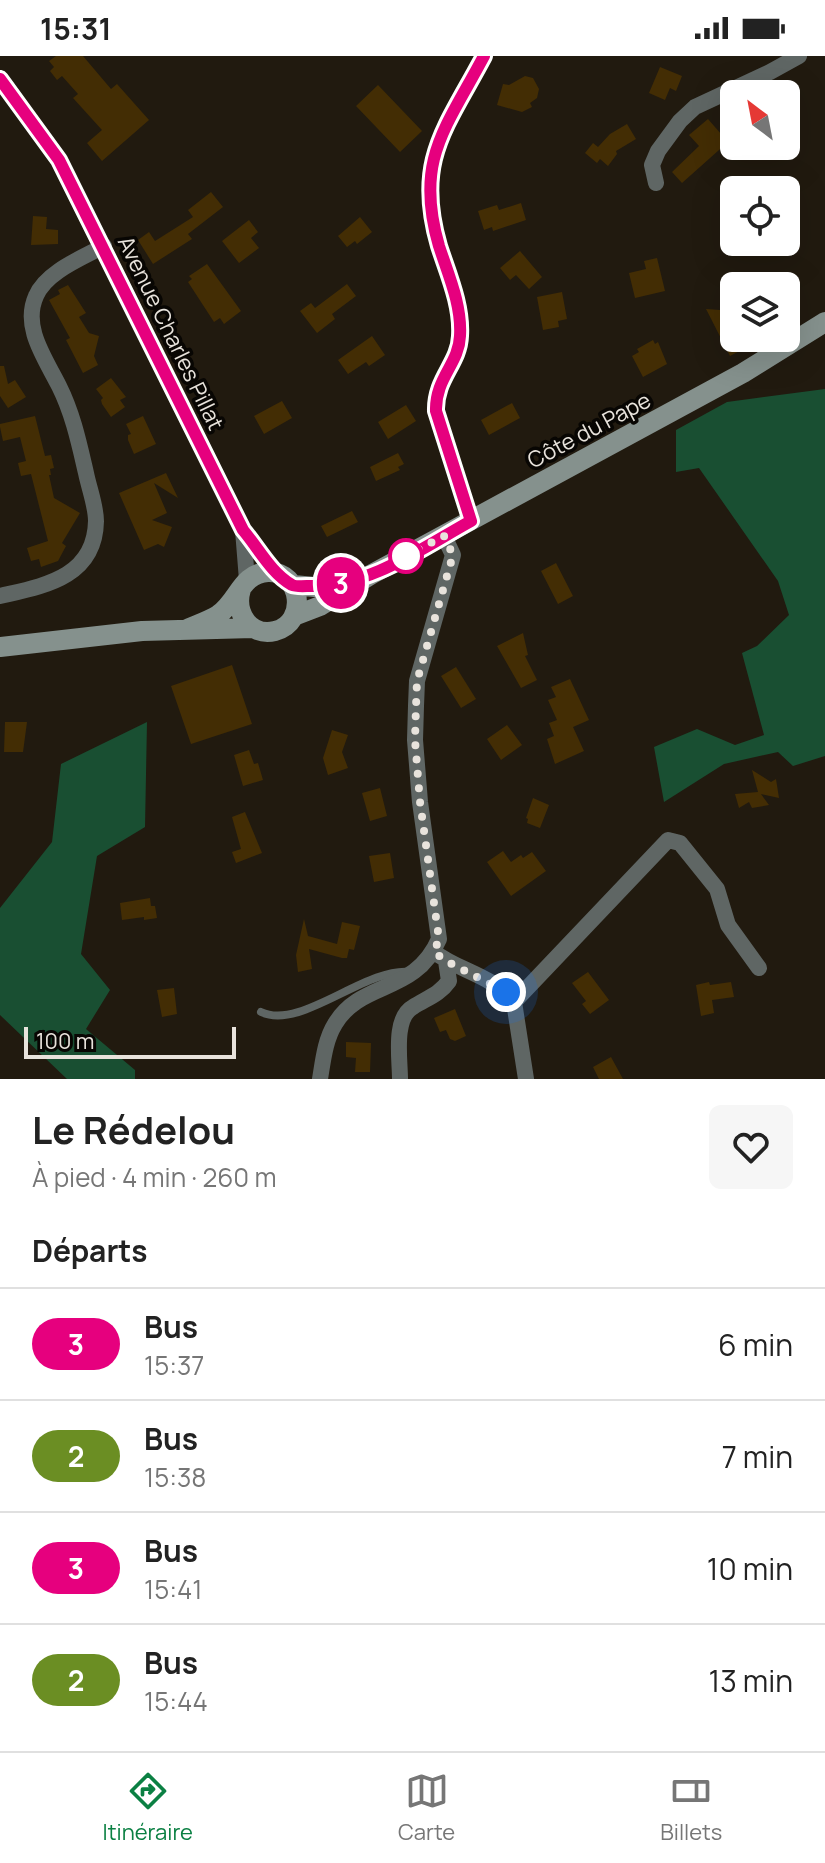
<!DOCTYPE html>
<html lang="fr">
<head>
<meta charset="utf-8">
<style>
  :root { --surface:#fff; --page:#f6f6f6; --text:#222; --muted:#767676; --line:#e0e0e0; --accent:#0b8043 }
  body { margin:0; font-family:Manrope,sans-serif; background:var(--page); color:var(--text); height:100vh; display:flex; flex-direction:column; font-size:30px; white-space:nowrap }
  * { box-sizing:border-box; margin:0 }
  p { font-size:26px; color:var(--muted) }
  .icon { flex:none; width:44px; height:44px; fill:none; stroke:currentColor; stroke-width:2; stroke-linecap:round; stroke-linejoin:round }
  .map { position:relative; height:1023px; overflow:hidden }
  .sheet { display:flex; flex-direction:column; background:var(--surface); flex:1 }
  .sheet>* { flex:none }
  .badge { padding:0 16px; border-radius:26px; font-size:28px; line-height:52px }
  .needle { width:52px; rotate:328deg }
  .fabs { position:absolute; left:720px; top:24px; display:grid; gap:16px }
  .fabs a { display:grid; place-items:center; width:80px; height:80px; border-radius:12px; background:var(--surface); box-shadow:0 8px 32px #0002; font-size:40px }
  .scale { position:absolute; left:24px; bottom:20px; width:212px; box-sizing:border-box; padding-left:8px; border:4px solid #e8e3dc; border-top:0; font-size:22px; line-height:28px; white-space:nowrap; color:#e8e3dc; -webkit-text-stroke:6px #080603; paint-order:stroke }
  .you { position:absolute; width:40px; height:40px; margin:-20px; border:6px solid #fff; border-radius:50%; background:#1a73e8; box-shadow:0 0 0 12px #1a73e833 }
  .map>.badge { position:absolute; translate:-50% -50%; box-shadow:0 0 0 4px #fff }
  h2 { padding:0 32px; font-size:30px; line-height:72px }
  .round { display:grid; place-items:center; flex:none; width:84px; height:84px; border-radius:12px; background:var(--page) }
  .overview { display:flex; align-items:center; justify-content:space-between; height:136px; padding:0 32px }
  h1 { font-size:38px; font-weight:700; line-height:60px }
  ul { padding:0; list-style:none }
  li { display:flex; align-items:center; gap:24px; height:112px; padding:0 32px; border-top:2px solid var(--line) }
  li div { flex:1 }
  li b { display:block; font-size:30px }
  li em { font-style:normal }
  li .badge { min-width:88px; font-weight:700; text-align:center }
  .status { display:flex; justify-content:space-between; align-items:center; height:56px; padding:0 40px; background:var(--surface); direction:ltr }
  .status svg { height:22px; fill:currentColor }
  .tab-bar { display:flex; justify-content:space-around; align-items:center; height:112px; border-top:2px solid var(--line); background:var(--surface); font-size:22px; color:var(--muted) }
  .tab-bar a { display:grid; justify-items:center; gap:4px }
  .tab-bar .current { color:var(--accent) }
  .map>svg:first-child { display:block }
</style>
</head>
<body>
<div class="status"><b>15:31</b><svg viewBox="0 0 49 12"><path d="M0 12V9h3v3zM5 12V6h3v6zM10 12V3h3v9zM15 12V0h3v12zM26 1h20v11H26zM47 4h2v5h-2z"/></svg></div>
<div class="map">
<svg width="825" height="1023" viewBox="0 0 825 1023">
  <rect width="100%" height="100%" fill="#211a0f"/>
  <path fill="#194f32" d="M825 333V700L793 710 778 696 724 708 664 746 654 691 697 673 735 689 764 679 742 597 757 590 789 559 778 525 699 412 676 416V374L727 346Z
    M147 666 145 771 97 800 81 898 110 934 86 973 135 1014V1023H67L0 959V852L52 786 61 708Z"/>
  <path fill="#432d04" d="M56 0H83L111 33 117 28 149 64 102 105 87 87 102 74 73 42 78 38 62 20 57 24 50 15 54 11 49 5Z
    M660 11 682 20 676 35 670 32 665 44 649 37Z
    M525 20 533 22 539 33 537 42 530 47 532 51 522 56 497 49 503 28 509 29Z
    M378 29 422 75 400 96 356 50Z
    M708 63 728 86 682 127 672 116 699 90 689 79Z
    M627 68 636 83 616 95 617 98 608 110 600 103 597 107 585 97 593 87 598 91 610 78Z
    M211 136 223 151 188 178 192 183 153 208 138 184 149 176 155 185 193 161 188 154Z
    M521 147 526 164 493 175 492 171 484 174 478 155 497 149 499 154Z
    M33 160 47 161 46 173 58 174V188L31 189Z
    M360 161 372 176 357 188 355 185 347 191 338 180Z
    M249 164 258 176 251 182 259 192 239 207 222 185Z
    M520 195 542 221 529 233 516 219 510 224 500 212Z
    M657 202 665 235 635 242 629 217 646 213 644 205Z
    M207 208 241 255 224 268 220 262 214 266 188 226 192 223 189 220Z
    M347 228 356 240 332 258 335 263 317 277 300 255 311 247 315 252Z
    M68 229 86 257 79 261 89 277 99 280 94 300 98 309 83 317 66 284 70 282 49 244 60 238 58 234Z
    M562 236 567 263 558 265 559 271 543 274 537 241Z
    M706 253 734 255V282H738L743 293 730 300Z
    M372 280 385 299 369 310 366 306 348 318 338 304Z
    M653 284 655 288 658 286 667 308 643 321 632 300 639 296 637 293Z
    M0 310H4L8 328 15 324 26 341 8 352 0 340Z
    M111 322 126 341 120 344 125 351 111 361 102 348 101 344 103 342 96 333Z
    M282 345 292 362 264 378 254 360Z
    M512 347 520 362 489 379 481 364Z
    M406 349 416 365 388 383 378 366Z
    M35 360 45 400 51 399 54 412 50 413 51 419H49L54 442 80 457 62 487 66 490 58 505 41 511 39 503 31 505 27 492 48 485 31 418 21 420 18 407 26 405 20 381 3 385 0 371V368Z
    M143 360 156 388 134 398 128 384V379L131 378 126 368Z
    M398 397 404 408 398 411 400 414 376 425 370 411Z
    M166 417 178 442 154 427 167 457 152 464 172 471 164 491 158 488 144 494 119 437Z
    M352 455 358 466 327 481 321 470Z
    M556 507 573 540 558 548 541 515Z
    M523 577 528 599 525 600 537 624 521 632 497 590Z
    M232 609 252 668 191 688 171 630Z
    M456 611 476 643 461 652 441 620Z
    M570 623 589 664 573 671 584 695 555 708 547 683 554 680 549 667 557 664 548 644 556 641 551 631Z
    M5 666H27L23 696H4Z
    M507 669 522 689 501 704 487 683Z
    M332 674 348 679 342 696 348 712 328 719 323 702Z
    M249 694 254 708 258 707 263 724 243 730 234 699Z
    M752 714 771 726 776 723 779 742 761 738 769 749 752 752 749 746 739 752 735 738 758 736Z
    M380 732 387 760 370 765 362 737Z
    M533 742 549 749 540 772 527 767 528 763 526 762Z
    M245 756 262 797 236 807 232 796 241 793 232 761Z
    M503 795 511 806 521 799 523 802 532 796 546 815 511 840 487 806Z
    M390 797 394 822 374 826 369 800Z
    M150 842 151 850H155L157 862 144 864V861L122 864 120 847Z
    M304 863 308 880 337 888 342 866 360 870 354 894 349 893 347 902H342L309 893 312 913 298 916 296 899Z
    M588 916 609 944 590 958 582 948 586 945 572 927Z
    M709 926 710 929 731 926 734 941 712 944 714 957 701 960 696 929Z
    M174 932 177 958 162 961 157 934Z
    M455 953 466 980 455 985 450 983 446 974 440 976 434 962Z
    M346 986 371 987 370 1016H355L356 1002 346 1001Z
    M611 1001 623 1023H599L593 1011Z"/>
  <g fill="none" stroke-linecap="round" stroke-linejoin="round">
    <path stroke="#5f6664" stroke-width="8" d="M261 956C301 975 365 911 410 916"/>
    <path stroke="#5f6664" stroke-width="16" d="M0 23 59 104 243 474 274 517
      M656 127 652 109 658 95 680 65 695 51 770 16 799 0
      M471 465 436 355C435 322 459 308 460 280 462 250 448 218 439 190 414 105 446 71 484 0
      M243 474 247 524
      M0 540C43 530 95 522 96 465 96 450 89 432 86 417 79 387 73 358 59 330 45 302 22 271 36 240 46 216 82 202 104 190
      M434 896C459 915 494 920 514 946L526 1023
      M514 946 668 784 680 787 717 833 728 869 759 912
      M320 1023C323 1005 325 984 335 968 361 924 415 939 439 883L420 746 415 684 416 650 417 625 453 499 444 480
      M400 1023C400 1003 393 962 413 951 427 942 439 939 449 925L446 905"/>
    <path stroke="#85918d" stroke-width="20" d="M293 529 315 531 352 524
      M294 560 320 550 372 518 743 317 825 266
      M185 574C196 569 208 565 218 559 238 546 241 517 268 516 302 515 308 567 275 575 249 581 234 556 241 533
      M0 591 142 575 253 572"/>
  </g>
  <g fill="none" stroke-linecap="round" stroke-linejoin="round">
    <defs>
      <path id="line" d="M0 23 59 104 243 474C259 493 271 517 292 529 296 531 306 530 311 530 369 531 422 492 471 465L436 355C435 322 459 308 460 280 462 249 448 218 439 190 414 104 446 72 484 0"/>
    </defs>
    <use href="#line" stroke="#fff" stroke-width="18"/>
    <use href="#line" stroke="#e6007e" stroke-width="12"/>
    <path stroke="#e8e3dc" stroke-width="8" stroke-dasharray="0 14.4" d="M406 500 444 480 453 499 417 625 416 650 415 684 420 746 439 883 434 896 446 905 506 936"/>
  </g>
  <circle fill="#fff" stroke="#e6007e" stroke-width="4" cx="406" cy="500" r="16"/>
  <g text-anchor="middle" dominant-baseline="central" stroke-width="7" stroke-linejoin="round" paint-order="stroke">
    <g font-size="22" fill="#e8e3dc" stroke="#080603">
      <text transform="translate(171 277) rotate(64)">Avenue Charles Pillat</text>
      <text transform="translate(589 374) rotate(-28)">Côte du Pape</text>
    </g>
  </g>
</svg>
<div class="fabs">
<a><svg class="needle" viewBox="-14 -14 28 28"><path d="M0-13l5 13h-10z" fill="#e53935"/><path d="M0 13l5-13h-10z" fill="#767676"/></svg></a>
<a><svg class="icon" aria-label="locate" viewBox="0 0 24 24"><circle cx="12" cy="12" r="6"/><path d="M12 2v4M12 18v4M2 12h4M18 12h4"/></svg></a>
<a><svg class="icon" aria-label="layers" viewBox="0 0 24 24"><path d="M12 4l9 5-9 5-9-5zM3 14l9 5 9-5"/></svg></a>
</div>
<div class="scale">100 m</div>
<div class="you" style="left:506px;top:936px"></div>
<b class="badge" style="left:341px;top:527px;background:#e6007e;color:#fff">3</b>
</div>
<section class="sheet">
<div class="overview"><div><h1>Le Rédelou</h1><p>À pied · 4 min · 260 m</p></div><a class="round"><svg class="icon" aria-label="heart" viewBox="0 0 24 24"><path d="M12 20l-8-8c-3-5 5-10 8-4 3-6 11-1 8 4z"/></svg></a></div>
<h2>Départs</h2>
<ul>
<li><span class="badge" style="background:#e6007e;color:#fff">3</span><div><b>Bus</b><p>15:37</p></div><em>6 min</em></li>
<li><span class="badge" style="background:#6b8e23;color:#fff">2</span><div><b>Bus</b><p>15:38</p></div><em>7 min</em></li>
<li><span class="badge" style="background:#e6007e;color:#fff">3</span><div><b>Bus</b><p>15:41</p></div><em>10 min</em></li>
<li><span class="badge" style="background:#6b8e23;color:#fff">2</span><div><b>Bus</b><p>15:44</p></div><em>13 min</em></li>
</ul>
</section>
<nav class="tab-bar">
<a class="current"><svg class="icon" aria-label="directions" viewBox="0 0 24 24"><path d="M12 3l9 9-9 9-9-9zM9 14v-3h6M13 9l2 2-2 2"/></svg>Itinéraire</a>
<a><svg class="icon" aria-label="map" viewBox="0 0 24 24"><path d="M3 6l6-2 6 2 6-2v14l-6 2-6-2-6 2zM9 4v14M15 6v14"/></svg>Carte</a>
<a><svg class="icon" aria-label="tickets" viewBox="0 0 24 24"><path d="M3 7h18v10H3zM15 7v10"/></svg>Billets</a>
</nav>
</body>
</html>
